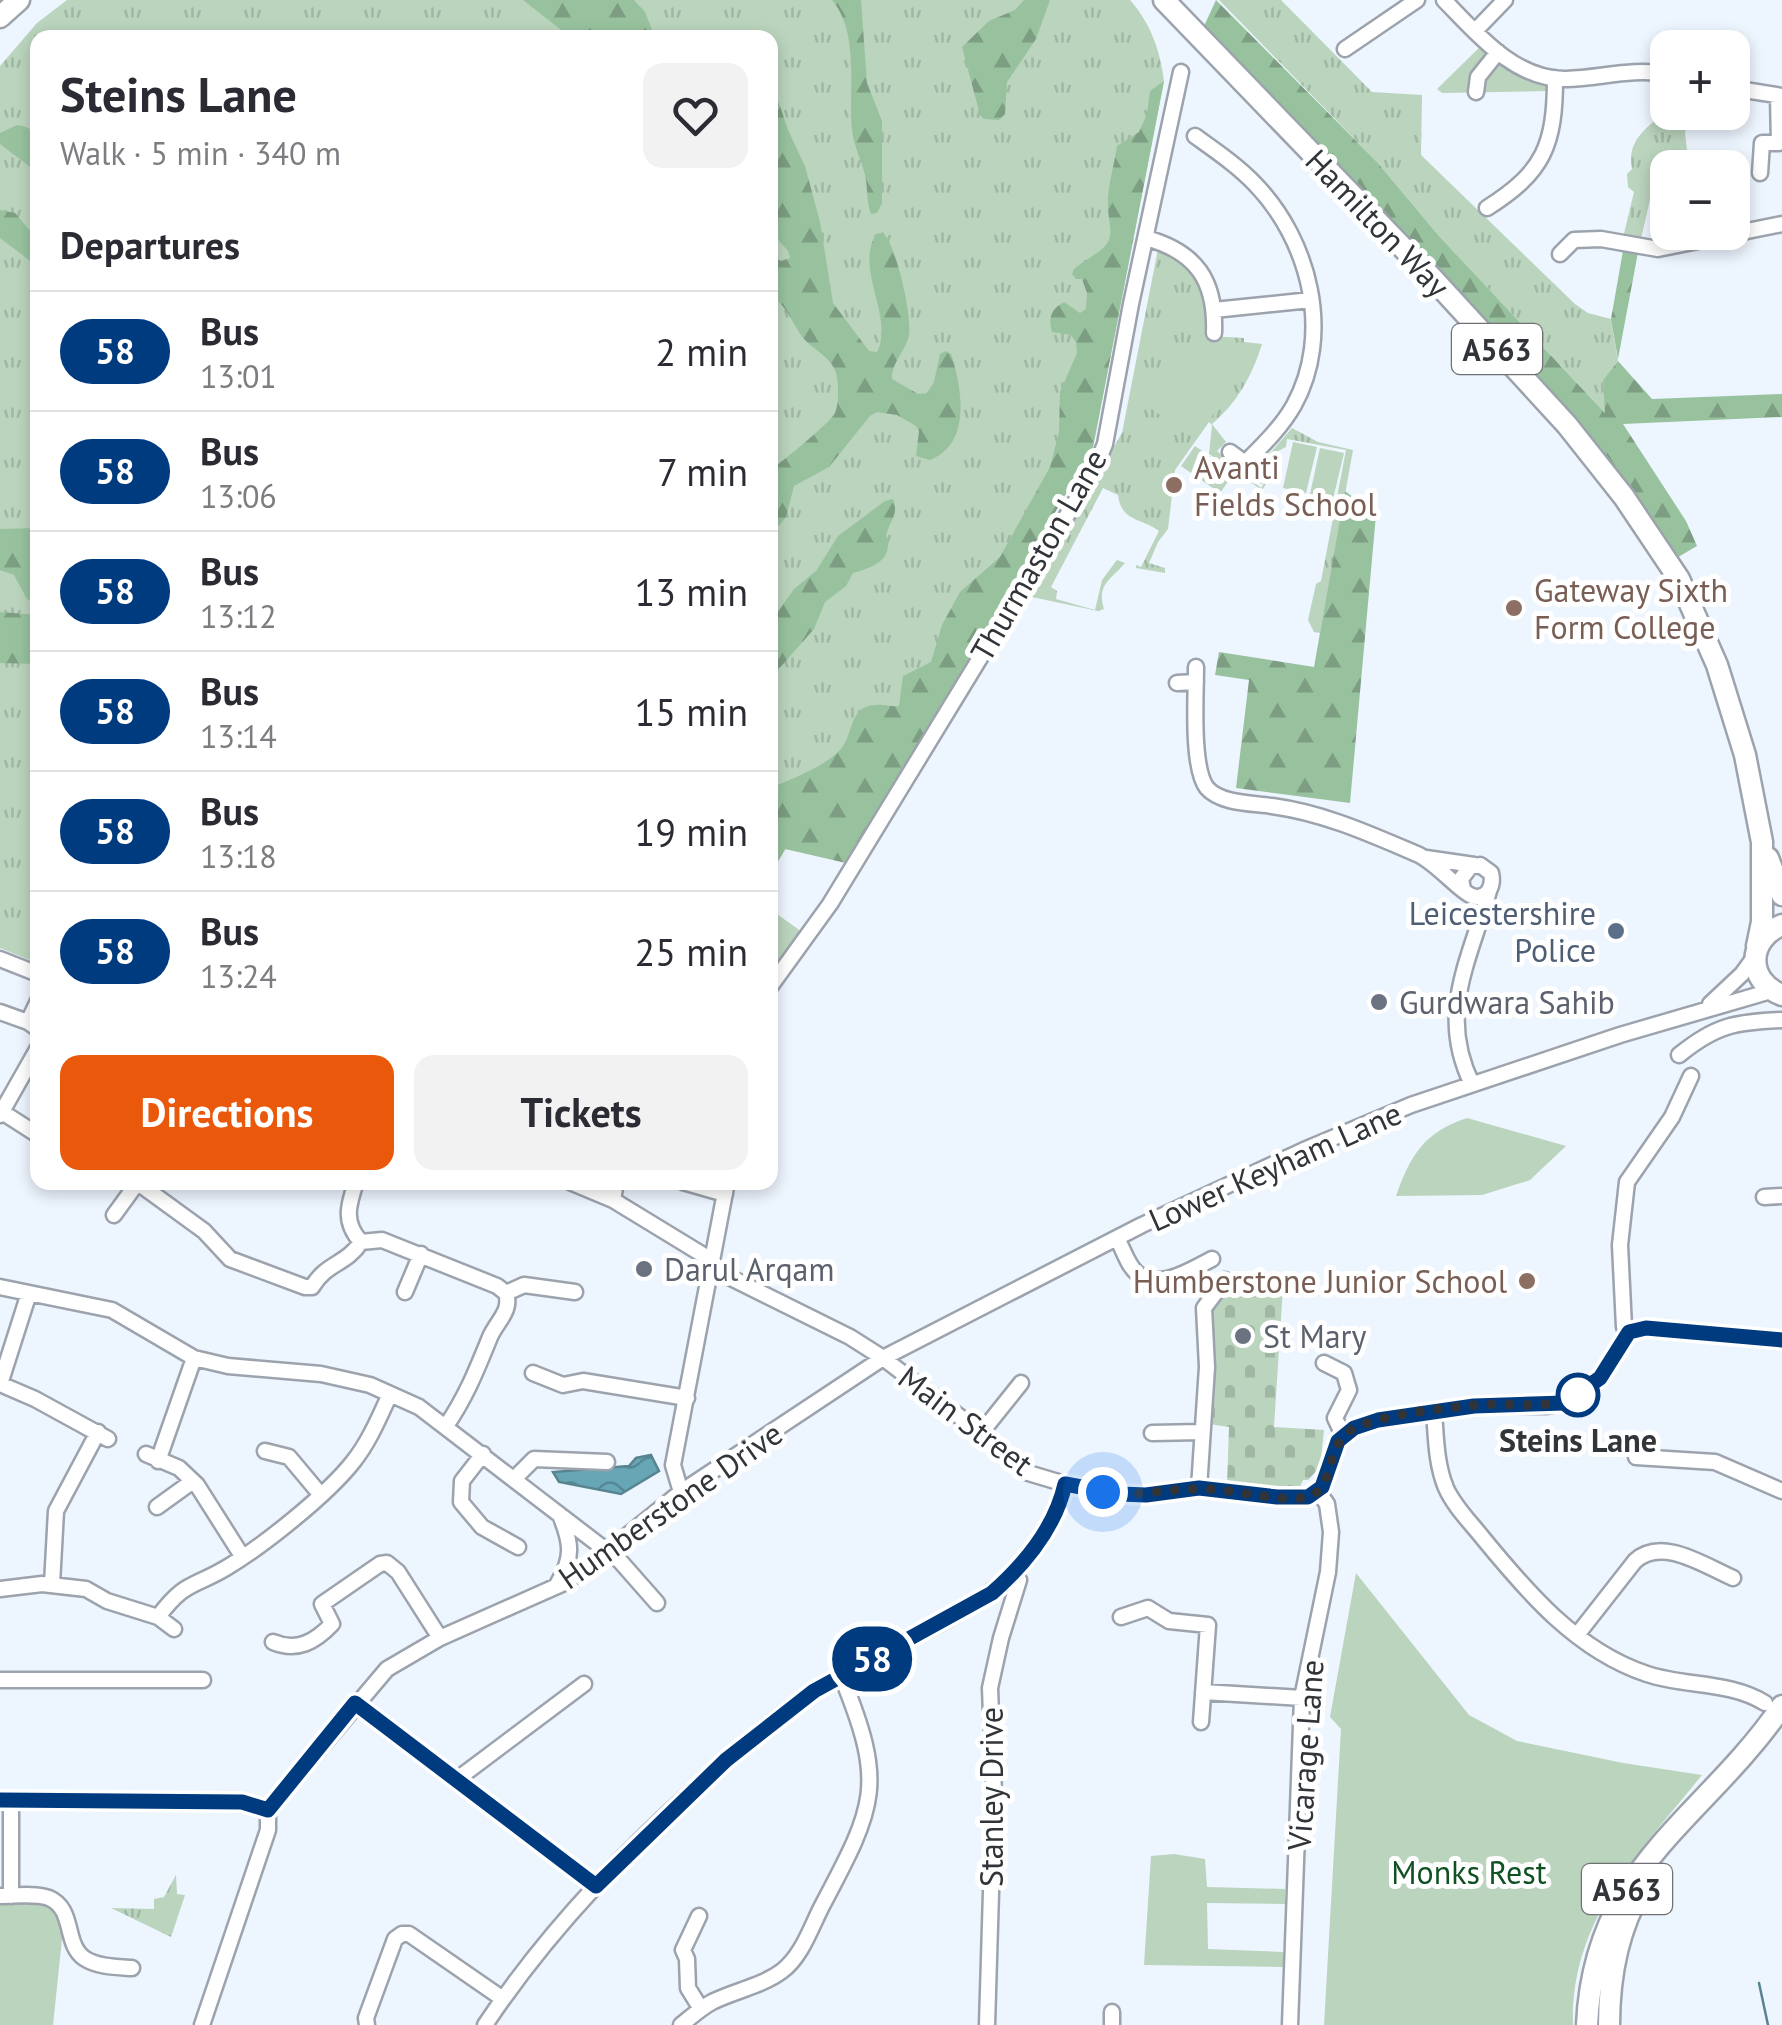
<!DOCTYPE html>
<html lang="en">
<head>
<meta charset="utf-8">
<style>
  :root { --surface:#fff; --page:#f2f2f3; --text:#2b2b33; --muted:#7c7c81; --line:#e1e1e2; --accent:#ea580c }
  body { margin:0; font-family:"PT Sans",sans-serif; background:var(--page); color:var(--text); height:100vh; display:flex; flex-direction:column; font-size:38px; white-space:nowrap }
  * { box-sizing:border-box; margin:0 }
  p { font-size:32px; color:var(--muted) }
  .icon { flex:none; width:55px; height:55px; fill:none; stroke:currentColor; stroke-width:2; stroke-linecap:round; stroke-linejoin:round }
  .map { position:relative; flex:1; overflow:hidden }
  .sheet { position:absolute; left:30px; top:30px; width:748px; height:1160px; display:flex; flex-direction:column; background:var(--surface); border-radius:20px; box-shadow:0 5px 15px #0003 }
  .sheet>* { flex:none }
  .badge { padding:0 20px; border-radius:32px; font-size:35px; line-height:65px }
  .fabs { position:absolute; left:1650px; top:30px; display:grid; gap:20px }
  .fabs a { display:grid; place-items:center; width:100px; height:100px; border-radius:20px; background:var(--surface); box-shadow:0 5px 15px #0003; font-size:50px }
  .you { position:absolute; width:50px; height:50px; margin:-25px; border:8px solid #fff; border-radius:50%; background:#1a73e8; box-shadow:0 0 0 15px #1a73e833 }
  .map>.badge { position:absolute; translate:-50% -50%; box-shadow:0 0 0 5px #fff }
  h2 { padding:0 30px; font-size:38px; line-height:90px }
  .round { display:grid; place-items:center; flex:none; width:105px; height:105px; border-radius:20px; background:var(--page) }
  .overview { display:flex; align-items:center; justify-content:space-between; height:170px; padding:0 30px }
  h1 { font-size:48px; font-weight:800; line-height:75px }
  .primary-button { display:flex; gap:20px; margin-top:auto; padding:20px 30px }
  .primary-button a { flex:1; height:115px; border-radius:20px; background:var(--accent); color:#fff; font-size:40px; font-weight:800; line-height:115px; text-align:center }
  .primary-button a+a { background:var(--page); color:var(--text) }
  ul { padding:0; list-style:none }
  li { display:flex; align-items:center; gap:30px; height:120px; padding:0 30px; border-top:2px solid var(--line) }
  li div { flex:1 }
  li b { display:block; font-size:38px }
  li em { font-style:normal }
  li .badge { min-width:110px; font-weight:700; text-align:center }
  .map>svg:first-child { display:block }
</style>
</head>
<body>
<div class="map">
<svg width="1782" height="2025" viewBox="0 0 1782 2025">
  <defs>
    <pattern id="grass-tufts" width="24" height="20" patternUnits="userSpaceOnUse" patternTransform="scale(2.5)"><rect width="24" height="20" fill="#bad4bd"/><path d="M3 7l-1-3M5 7V3M7 7l1-3M15 17l-1-3M17 17v-4M19 17l1-3" fill="none" stroke="#a0b7a3"/></pattern>
    <pattern id="forest-firs" width="22" height="20" patternUnits="userSpaceOnUse" patternTransform="scale(2.5)"><rect width="22" height="20" fill="#98c29e"/><path d="M5 1l3.5 6h-7zM16 11l3.5 6h-7z" fill="#7d9e82"/></pattern>
    <pattern id="cemetery-stones" width="16" height="16" patternUnits="userSpaceOnUse" patternTransform="scale(2.5)"><rect width="16" height="16" fill="#bad4bd"/><path d="M2 7V4a2 2 0 0 1 4 0v3zM10 15v-3a2 2 0 0 1 4 0v3z" fill="#a0b7a3"/></pattern>
    <pattern id="water-waves" width="16" height="10" patternUnits="userSpaceOnUse" patternTransform="scale(2.5)"><rect width="16" height="10" fill="#67a6b5"/><path d="M0 5q4-4 8 0t8 0" fill="none" stroke="#558894"/></pattern>
  </defs>
  <rect width="100%" height="100%" fill="#edf5ff"/>
  <path fill="url(#grass-tufts)" d="M67 0H1130C1151 24 1160 50 1164 81L1093 447 913 757 846 863 787 847 770 874V38H38L37 963 0 948V66L37 23Z
    M1219 0H1281L1372 92 1422 95 1421 155 1575 304 1588 313 1611 319 1618 361 1603 380 1606 414 1439 236 1377 162Z
    M1667 109 1668 112 1689 113 1685 133 1689 167 1668 168 1667 181 1652 191 1640 243 1622 242 1634 192 1628 187 1627 174 1632 169C1626 138 1649 128 1667 109Z
    M1158 249C1198 264 1208 296 1207 336L1244 338V342L1262 344C1252 376 1237 403 1212 424L1226 442 1217 451 1261 488 1271 471 1265 459 1292 428 1318 442 1353 450 1320 633 1314 632 1308 620 1316 584 1321 581 1346 450 1287 439 1286 447 1276 452V469L1262 490 1209 454 1212 425 1209 422 1175 470 1168 529 1158 542 1149 563 1165 568V573L1136 568V565L1141 567 1159 531C1142 518 1121 522 1118 495L1103 488 1051 587 1057 591 1056 599 1095 610 1102 580 1117 560 1125 563C1112 579 1096 584 1104 609L1098 611 1027 596 1122 433Z
    M770 909 802 932 770 979Z
    M176 1875 177 1894 185 1895 171 1937 111 1908 154 1909V1899L164 1897Z"/>
  <path fill="url(#forest-firs)" d="M523 0H634L645 12 655 37H570Z
    M832 0H861L867 83 882 121V203L877 213 871 214C866 201 868 188 865 175 861 159 854 147 852 130 848 89 860 33 832 0Z
    M1024 0H1050L1036 39 1007 82 1005 114 999 120 984 119 980 115 962 47 989 21 1015 10Z
    M1216 0 1377 162 1439 236 1605 413 1603 380 1618 361 1652 399 1782 394V417L1623 424 1686 521 1697 546 1673 560 1545 402 1199 37Z
    M770 76 788 130 805 166 820 222 833 303 869 351 877 352C895 317 853 268 877 233L884 234C897 249 912 315 909 335 906 351 891 363 892 379L918 394 927 393 934 382 940 354 946 351 951 354C962 387 972 444 930 460L916 456 919 431 916 426 897 415 877 412 870 416 829 467 794 486 786 517 777 528 770 523V470C780 464 832 421 835 413 839 404 839 383 836 373 832 358 814 350 804 339 792 324 787 304 770 296V255L781 261 790 258 788 251 770 230Z
    M1164 81 1093 447 913 757 846 863 785 849 770 874V788C790 780 825 766 839 751 854 737 848 705 876 705 884 704 891 707 899 706L903 676 931 662 942 625 960 592 1000 557 1050 467 1059 432 1060 392 1077 353 1076 342 1071 335 1052 332C1048 318 1051 309 1064 302L1080 313 1086 309 1087 293 1082 279H1076L1072 274 1074 269C1083 261 1098 254 1105 246 1115 235 1108 220 1108 208 1107 187 1114 167 1117 146L1139 132 1147 114 1150 91Z
    M17 125C44 128 38 150 37 172L0 144V133Z
    M0 210 15 213 37 239V266L0 238Z
    M1624 245 1639 247 1618 359 1611 319Z
    M1345 491 1376 515 1350 803 1236 788 1249 680 1215 675 1219 652 1314 667Z
    M893 499C898 512 893 517 888 529 884 541 889 533 888 545 888 563 867 569 853 573L846 586 825 602 814 629 770 679V624L775 616 794 589 816 571 838 536 885 501Z
    M37 528H38L37 604 27 599 14 575 0 570V529Z
    M0 612 37 615V664L0 663Z"/>
  <path fill="url(#cemetery-stones)" d="M1238 1284 1283 1287 1274 1427 1324 1430 1320 1467 1308 1480H1303L1299 1489 1284 1493 1227 1484 1229 1427 1209 1424V1311Z"/>
  <path fill="#bad4bd" d="M1483 44 1545 81 1549 91 1442 93 1437 89Z
    M1200 337 1245 368 1196 440 1150 408Z
    M1293 442 1317 447 1306 493 1283 488Z
    M1195 446 1234 473 1220 493 1181 466Z
    M1320 448 1344 453 1333 499 1310 494Z
    M1467 1118 1566 1146 1530 1180 1482 1195 1396 1196C1410 1156 1424 1132 1467 1118Z
    M1356 1573 1469 1715 1517 1741 1623 1763 1702 1775C1641 1851 1570 1919 1573 2025H1324L1341 1729 1330 1717Z
    M1174 1854 1205 1859 1207 1887 1285 1889V1904L1207 1903 1208 1949 1283 1952V1967L1144 1965 1151 1856Z
    M0 1899 45 1900 64 1920 53 2025H0Z"/>
  <path fill="url(#water-waves)" stroke="#578490" stroke-width="2.5" d="M651 1455 659 1471 621 1494 559 1482 553 1472 629 1466 636 1458Z"/>
  <g fill="none" stroke-linecap="round" stroke-linejoin="round">
    <path stroke="#578490" stroke-width="2.5" d="M1759 1983 1768 2025"/>
    <defs>
      <path id="minor" d="M1444 0C1477 34 1515 80 1566 79 1602 78 1630 68 1668 74
        M1476 30 1505 0
        M1345 49 1417 0
        M1732 88 1782 96
        M1476 92 1478 77 1498 52
        M1195 136C1216 151 1238 166 1255 184 1310 241 1333 334 1294 405 1281 428 1262 446 1244 464
        M1760 173 1762 143H1779L1778 97
        M1487 208C1544 172 1555 145 1555 78
        M1146 238C1196 252 1216 280 1214 333
        M1560 254 1574 240 1601 239 1658 249 1782 224
        M1214 310 1311 300
        M1230 452 1260 474
        M1196 667C1196 694 1191 768 1207 788 1221 804 1253 803 1272 806 1324 813 1370 834 1417 854 1437 863 1459 891 1472 896 1488 901 1494 885 1491 873L1480 865 1470 867 1461 879 1463 889
        M1177 683 1196 682
        M1426 858 1474 865
        M0 959 38 974
        M770 987 830 904 1094 471 1105 444 1131 304 1181 72
        M38 1001 28 1022 38 1029
        M1710 1004 1742 974 1755 956
        M0 1012 28 1022
        M1679 1055C1716 1025 1735 1022 1782 1020
        M1472 1084C1437 1013 1470 960 1489 891
        M2 1112 38 1135
        M0 1115 38 1048
        M356 1182C348 1206 343 1222 361 1242L382 1240 497 1286 506 1293
        M570 1182 613 1200 713 1261
        M683 1182 725 1194
        M138 1183 204 1231 230 1259 305 1287H312C327 1262 346 1265 361 1242
        M1764 1197 1782 1196
        M613 1200 616 1182
        M114 1215 138 1182
        M1117 1238C1123 1249 1128 1266 1137 1273 1158 1292 1192 1269 1212 1259
        M711 1272 731 1278 850 1337 883 1358 981 1433 1025 1472 1065 1484 1121 1494 1145 1495 1199 1488 1277 1497H1307L1322 1487 1338 1441 1354 1427 1378 1420 1474 1405 1547 1406 1564 1403 1600 1378 1629 1332
        M0 1287 112 1310 194 1358 228 1366 321 1374 370 1385 419 1407 620 1561 657 1603
        M405 1292 421 1254
        M1629 1332 1624 1327 1620 1245 1627 1182 1672 1117 1691 1076
        M1629 1332 1646 1328 1782 1340
        M1324 1363 1344 1373 1349 1390 1335 1418 1343 1435
        M533 1373 563 1385 583 1381 687 1398
        M0 1384 35 1399 108 1439
        M0 1384 29 1293
        M1434 1412C1436 1437 1436 1464 1446 1488 1454 1506 1470 1522 1482 1537 1527 1592 1577 1651 1647 1674 1686 1687 1729 1681 1765 1703
        M446 1426C466 1397 477 1369 490 1337 497 1321 512 1311 506 1293L524 1285 575 1292
        M981 1433 1021 1383
        M1152 1433 1201 1432
        M265 1451 289 1457 320 1494
        M146 1454 179 1468 197 1485 242 1556
        M483 1454 462 1481 461 1502 482 1527 518 1547
        M1636 1457 1715 1462 1782 1491
        M158 1461 194 1358
        M514 1479 534 1459 607 1462
        M1199 1488 1207 1367 1204 1308 1225 1280
        M681 1492 673 1465 727 1182
        M157 1507 193 1481
        M558 1583C574 1557 571 1542 560 1515
        M52 1584 56 1511 98 1432
        M0 1589 42 1584 86 1589 107 1601 158 1617 174 1629
        M158 1617C185 1581 192 1588 226 1568 263 1546 327 1495 353 1462 369 1442 379 1418 390 1394
        M1121 1617 1148 1608 1169 1621 1208 1625 1201 1722
        M1577 1635 1635 1561C1662 1536 1705 1566 1733 1578
        M273 1642C297 1652 315 1642 332 1624L322 1604 380 1564 387 1563 398 1572 440 1638
        M0 1680H203
        M1203 1692 1302 1698
        M355 1703 596 1887
        M456 1780 584 1684
        M0 1800 242 1802 268 1810
        M11 1800V1896
        M0 1896C14 1896 35 1893 49 1898 75 1909 64 1944 84 1958 97 1967 117 1967 132 1968
        M699 1916 683 1950 687 1959 688 1988 701 2009
        M1112 2012V2025
        M202 2025 268 1830V1810L387 1669 440 1638 564 1583 587 1568 681 1492 883 1358 1142 1225 1304 1150 1411 1105 1620 1035 1771 991
        M367 2025 366 2018 395 1939 402 1934H409L503 1999
        M485 2025C550 1927 637 1838 726 1761 754 1736 784 1711 816 1690 904 1632 1039 1603 1065 1484
        M681 2025C691 2017 701 2008 712 2002 734 1991 762 1986 782 1971 802 1956 811 1927 822 1906 876 1804 886 1785 841 1675
        M987 2025 994 1793 990 1688 1001 1638 1019 1580 1014 1574
        M1290 2025 1302 1698 1328 1572 1331 1532 1327 1504 1318 1491"/>
      <path id="highway" d="M1164 0 1435 281 1567 425 1624 497 1679 579 1717 665 1745 755 1762 842V922L1757 946
        M0 17 19 0
        M1768 858 1782 895
        M1782 925C1747 939 1746 981 1782 995
        M1587 2025C1594 1865 1703 1821 1782 1706
        M1609 2025C1609 1978 1618 1928 1643 1887"/>
    </defs>
    <use href="#minor" stroke="#9ca3ad" stroke-width="19"/>
    <use href="#highway" stroke="#9ca3ad" stroke-width="25"/>
    <use href="#minor" stroke="#fff" stroke-width="14"/>
    <use href="#highway" stroke="#fff" stroke-width="20"/>
  </g>
  <g fill="none" stroke-linecap="round" stroke-linejoin="round">
    <defs>
      <path id="line" d="M0 1800 242 1802 268 1810 355 1703 596 1886 726 1760 814 1691 992 1593C1025 1564 1055 1528 1065 1484L1120 1494 1146 1495 1199 1488 1277 1497H1308L1322 1487 1338 1441 1354 1428 1378 1420 1474 1406 1564 1403 1600 1378 1629 1332 1646 1328 1782 1340"/>
    </defs>
    <use href="#line" stroke="#fff" stroke-width="22"/>
    <use href="#line" stroke="#003b80" stroke-width="15"/>
    <path stroke="#313438" stroke-width="10" stroke-dasharray="0 18" d="M1103 1492C1141 1497 1168 1488 1203 1489 1236 1489 1269 1501 1303 1498 1340 1493 1319 1440 1361 1425 1395 1413 1439 1409 1475 1405 1510 1402 1550 1411 1578 1395"/>
  </g>
  <g fill="#8d6e63" stroke="#fff" stroke-width="4">
    <circle cx="1174" cy="485" r="10"/>
    <circle cx="1514" cy="608" r="10"/>
    <circle cx="1527" cy="1281" r="10"/>
  </g>
  <circle fill="#5c6f8a" stroke="#fff" stroke-width="4" cx="1616" cy="931" r="10"/>
  <g fill="#6b7280" stroke="#fff" stroke-width="4">
    <circle cx="1379" cy="1002" r="10"/>
    <circle cx="644" cy="1269" r="10"/>
    <circle cx="1243" cy="1336" r="10"/>
  </g>
  <circle fill="#fff" stroke="#003b80" stroke-width="5" cx="1578" cy="1395" r="20"/>
  <g text-anchor="middle" dominant-baseline="central" stroke-width="10" stroke-linejoin="round" paint-order="stroke">
    <g fill="#fff" stroke="#6f7174" stroke-width="2.5">
      <rect x="1452" y="324" width="90" height="50" rx="8"/>
      <rect x="1582" y="1864" width="90" height="50" rx="8"/>
    </g>
    <g font-size="30" font-weight="bold" fill="#313438">
      <text x="1497" y="349">A563</text>
      <text x="1627" y="1889">A563</text>
    </g>
    <g font-size="32" fill="#313438" stroke="#fff">
      <text transform="translate(1378 223) rotate(46)">Hamilton Way</text>
      <text transform="translate(1038 555) rotate(-60)">Thurmaston Lane</text>
      <text transform="translate(1275 1166) rotate(-24)">Lower Keyham Lane</text>
      <text transform="translate(966 1420) rotate(37)">Main Street</text>
      <text transform="translate(670 1505) rotate(-35)">Humberstone Drive</text>
      <text transform="translate(1305 1755) rotate(-86)">Vicarage Lane</text>
      <text transform="translate(991 1797) rotate(-90)">Stanley Drive</text>
    </g>
    <g font-size="32" fill="#785e54" stroke="#fff" text-anchor="start">
      <text x="1194" y="467">Avanti<tspan x="1194" dy="37">Fields School</tspan></text>
      <text x="1534" y="590">Gateway Sixth<tspan x="1534" dy="37">Form College</tspan></text>
      <text x="1507" y="1281" text-anchor="end">Humberstone Junior School</text>
    </g>
    <g font-size="32" fill="#4e5e75" stroke="#fff" text-anchor="end">
      <text x="1596" y="913">Leicestershire<tspan x="1596" dy="37">Police</tspan></text>
    </g>
    <g font-size="32" fill="#5b616d" stroke="#fff" text-anchor="start">
      <text x="1399" y="1002">Gurdwara Sahib</text>
      <text x="664" y="1269">Darul Arqam</text>
      <text x="1263" y="1336">St Mary</text>
    </g>
    <g font-size="32" font-weight="bold" fill="#313438" stroke="#fff">
      <text x="1578" y="1440">Steins Lane</text>
    </g>
    <g font-size="32" fill="#105123" stroke="#fff">
      <text x="1469" y="1872">Monks Rest</text>
    </g>
  </g>
</svg>
<div class="fabs">
<a>+</a>
<a>−</a>
</div>
<div class="you" style="left:1103px;top:1492px"></div>
<b class="badge" style="left:872px;top:1659px;background:#003b80;color:#fff">58</b>
<section class="sheet">
<div class="overview"><div><h1>Steins Lane</h1><p>Walk · 5 min · 340 m</p></div><a class="round"><svg class="icon" aria-label="heart" viewBox="0 0 24 24"><path d="M12 20l-8-8c-3-5 5-10 8-4 3-6 11-1 8 4z"/></svg></a></div>
<h2>Departures</h2>
<ul>
<li><span class="badge" style="background:#003b80;color:#fff">58</span><div><b>Bus</b><p>13:01</p></div><em>2 min</em></li>
<li><span class="badge" style="background:#003b80;color:#fff">58</span><div><b>Bus</b><p>13:06</p></div><em>7 min</em></li>
<li><span class="badge" style="background:#003b80;color:#fff">58</span><div><b>Bus</b><p>13:12</p></div><em>13 min</em></li>
<li><span class="badge" style="background:#003b80;color:#fff">58</span><div><b>Bus</b><p>13:14</p></div><em>15 min</em></li>
<li><span class="badge" style="background:#003b80;color:#fff">58</span><div><b>Bus</b><p>13:18</p></div><em>19 min</em></li>
<li><span class="badge" style="background:#003b80;color:#fff">58</span><div><b>Bus</b><p>13:24</p></div><em>25 min</em></li>
</ul>
<div class="primary-button"><a>Directions</a><a>Tickets</a></div>
</section>
</div>
</body>
</html>
